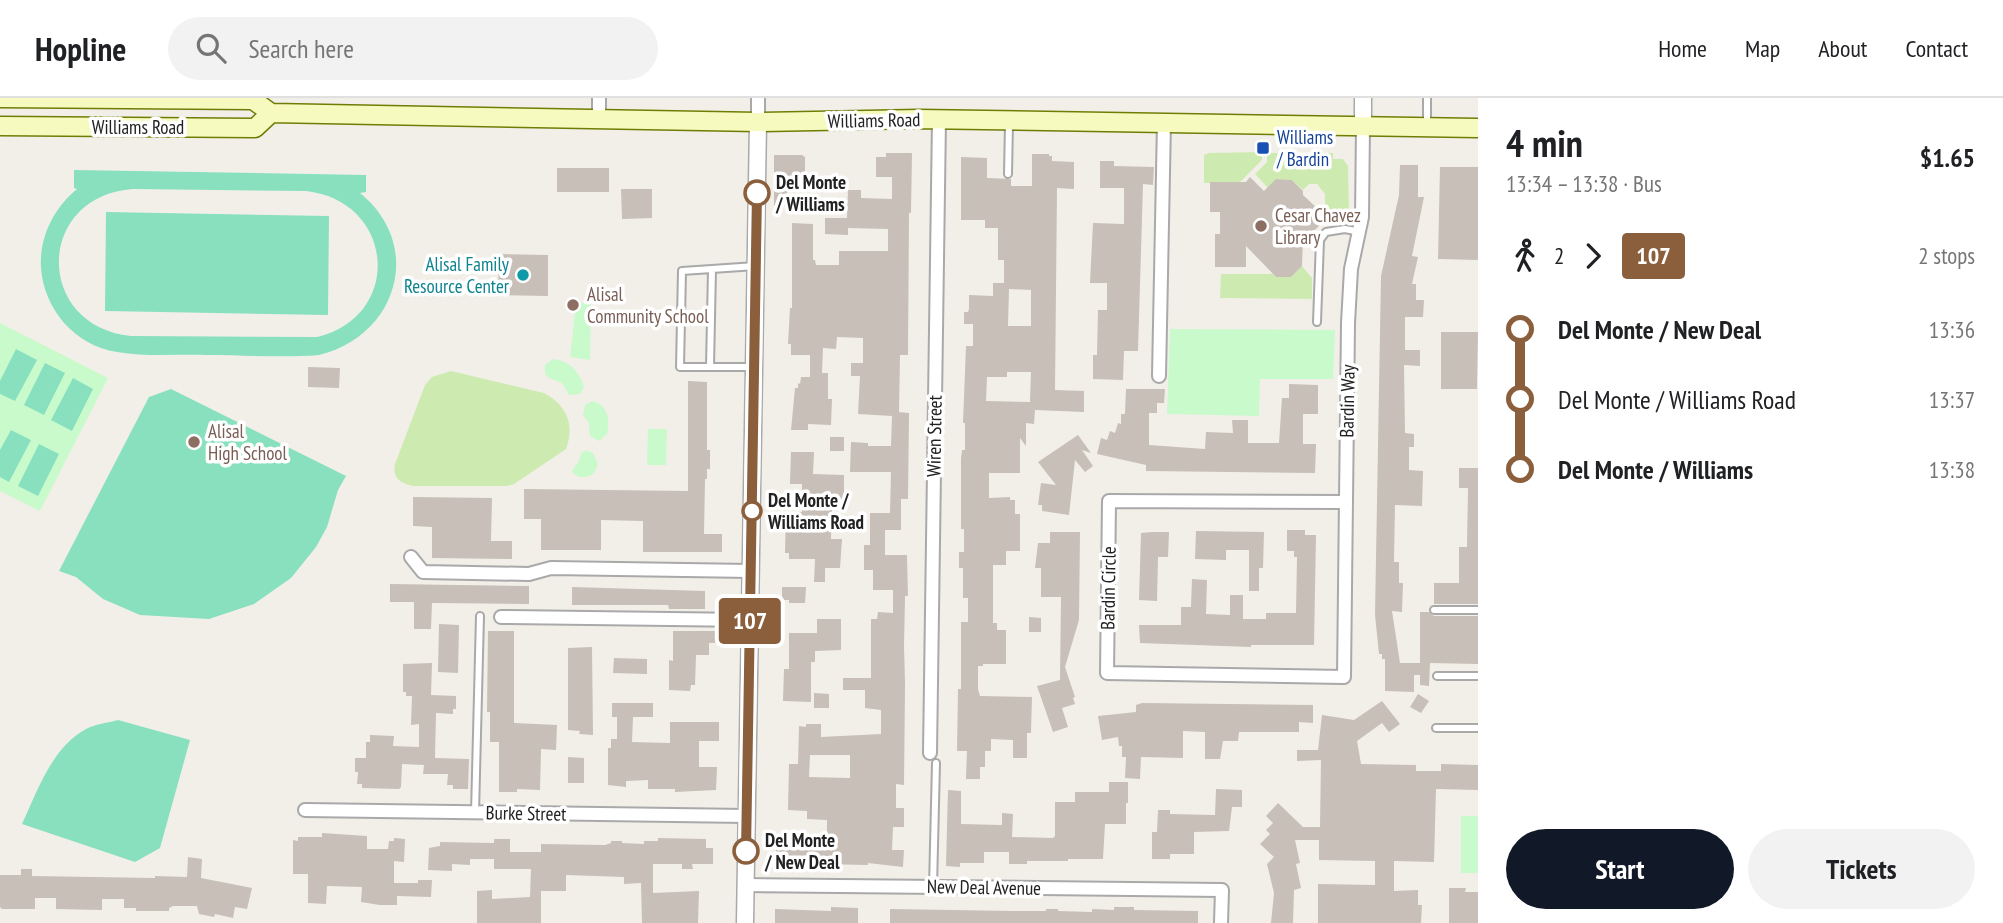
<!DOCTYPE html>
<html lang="en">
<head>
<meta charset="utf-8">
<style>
  :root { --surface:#fff; --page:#f2f2f2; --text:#202124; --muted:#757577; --line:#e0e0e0; --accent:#111827 }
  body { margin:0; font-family:"PT Sans Narrow",sans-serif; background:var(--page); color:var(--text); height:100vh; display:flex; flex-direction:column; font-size:26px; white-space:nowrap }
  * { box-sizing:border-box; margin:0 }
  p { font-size:23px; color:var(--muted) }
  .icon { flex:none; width:38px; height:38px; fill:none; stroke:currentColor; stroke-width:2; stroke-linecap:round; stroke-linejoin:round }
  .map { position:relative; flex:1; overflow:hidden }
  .drawer { display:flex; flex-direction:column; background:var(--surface); width:525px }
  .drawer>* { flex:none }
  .badge { padding:0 14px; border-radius:5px; font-size:24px; line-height:46px }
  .map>.badge { position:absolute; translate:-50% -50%; box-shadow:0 0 0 4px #fff }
  .legs { display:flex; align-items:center; gap:10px; height:77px; padding:0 28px; font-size:23px }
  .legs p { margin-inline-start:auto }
  .summary { display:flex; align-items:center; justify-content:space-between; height:119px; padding:0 28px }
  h1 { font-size:38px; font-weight:700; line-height:52px }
  .cta { display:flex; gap:14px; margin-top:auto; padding:14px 28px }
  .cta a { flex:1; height:80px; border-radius:42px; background:var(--accent); color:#fff; font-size:28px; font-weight:700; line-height:80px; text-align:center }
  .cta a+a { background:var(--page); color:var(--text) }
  ul { padding:0 28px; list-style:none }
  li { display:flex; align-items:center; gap:24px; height:70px; font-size:26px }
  li i { display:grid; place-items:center; width:10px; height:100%; margin:0 9px; background:currentColor }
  li i::after { content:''; width:18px; height:18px; margin:-9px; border:5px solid; border-radius:50%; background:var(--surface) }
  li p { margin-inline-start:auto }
  li:first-child i { background:linear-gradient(#0000 50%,currentColor 0) }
  li:last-child i { background:linear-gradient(currentColor 50%,#0000 0) }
  header { display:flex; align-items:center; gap:42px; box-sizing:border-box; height:98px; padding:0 35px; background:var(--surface); border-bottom:2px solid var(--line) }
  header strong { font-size:33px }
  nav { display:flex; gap:38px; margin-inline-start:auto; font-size:24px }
  .search { width:490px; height:63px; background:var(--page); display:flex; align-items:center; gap:18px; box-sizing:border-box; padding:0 24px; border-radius:38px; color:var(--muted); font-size:26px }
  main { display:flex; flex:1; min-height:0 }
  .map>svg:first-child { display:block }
</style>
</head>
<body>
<header>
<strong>Hopline</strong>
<div class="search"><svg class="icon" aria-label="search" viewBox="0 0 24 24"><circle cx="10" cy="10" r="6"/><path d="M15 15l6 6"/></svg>Search here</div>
<nav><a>Home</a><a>Map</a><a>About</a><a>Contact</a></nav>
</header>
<main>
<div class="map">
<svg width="1478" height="825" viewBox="0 0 1478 825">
  <rect width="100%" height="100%" fill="#f2efe9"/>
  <path fill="#cdebb0" d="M1262 54V62L1239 85H1204V57L1209 55Z
    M1267 55H1333V61H1343L1348 68 1349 119 1345 126H1325V96L1317 86H1309L1303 92 1292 82 1277 81 1268 90 1255 76 1267 64Z
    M1302 168 1312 180V201L1220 200 1221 176H1273L1276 179H1291Z
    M451 273 544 295C567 307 575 327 566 351L514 386 507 388H413C400 385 392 380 395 366L425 287 432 279Z"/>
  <path fill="#c8facc" d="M576 205H591L590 262 570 259Z
    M0 225 108 280 40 413 0 393Z
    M1170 231 1335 232 1333 281H1260L1259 318 1167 316Z
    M553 261C570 263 579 273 584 289L580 296 569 297 562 285 549 280 545 276V267Z
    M593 303C608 307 610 322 607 336L599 343 590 338 589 325 583 317 585 307Z
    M648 331H667L666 367H647Z
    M586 352 593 355 598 366 594 375C587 381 577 381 572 373L579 363 581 355Z
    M1461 718H1478V775H1461Z"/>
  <path fill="#88e0be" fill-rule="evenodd" d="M74 72 366 77V94L360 95C425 148 397 238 319 257 282 260 245 257 207 257 178 256 146 259 117 254 75 248 44 211 41 170 39 139 54 110 77 91L74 90ZM133 91 306 93C395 103 404 218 317 239L131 238C34 228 35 98 133 91Z
    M106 114 329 118 328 217 105 213Z
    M16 251 37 262 15 303 0 296V283Z
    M45 265 65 275 44 317 24 307Z
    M73 280 93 291 72 333 51 322Z
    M171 291 346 378 338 392 327 429 316 449 291 480 254 506 209 521 140 517 103 501 76 479 59 473 149 299Z
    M11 332 31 342 9 384 0 379V352Z
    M39 346 59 356 38 398 18 388Z
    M118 622 190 642 160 750 135 764 22 726C37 694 52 649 86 631 95 626 108 625 118 622Z"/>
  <path fill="#c7bfb8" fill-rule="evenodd" d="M886 55H912L911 115H909L908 257H900L899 314 909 315 908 401H901V432H885V457H907L908 498H905L904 548 905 585 904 687 896 686V710H904V729H893L892 752H904L903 769 868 765V767L776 765V737H802V747H827V722L807 721V713L788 712 789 666H798L799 628 806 629V626H821V639L881 636V612L865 610V592H843V580H871V521H877L878 514 893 515V492H873V472H864V447H870V415H890L891 374H850L851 344 868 345V348H891L892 318 858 316 860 278H851V265H863V240L837 239 836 251 823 250 822 275H828V301H832L831 327 808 326V332H791L795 290H798V285L800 286 801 279H810V257H791V246H788L790 210H792V125L813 126V162H815L816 167H839V153H888V131L848 130V137L825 136V120H847L848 92H861V100L892 101V79H876V59H886ZM810 657H850V680L809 679Z
    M1032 56H1049V58H1052V63L1074 64V91L1057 90 1055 292 1084 293V314L1035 312 1034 326 1026 325V348L1020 340V375H989V400L1010 399V402H1015V416H1020V453H1006V467H993V525H997V532H1006V566H983V568H978V591L980 598 1032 599 1031 635H1027V660H1013V642L991 641V653H985V669H980V681H966L967 653H957L958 591H961V524H968V500H963V470H959V454H964V431H961V361L962 352H965V325H963L966 248H973V226H964V214H968L969 211V197L993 198V185H1004V162H998V130H985V122H961V59L987 60V80L1011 81V88H1032ZM1009 191 1031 192V228H1008ZM1007 274H1031L1030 304 986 303 987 279H1007Z
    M774 57H802L805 59V86H787V108H774Z
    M1100 63H1114V68L1154 69 1153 87 1143 86 1138 253H1124L1123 282 1093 281V257H1097L1098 212H1107V185H1090L1093 125 1124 126V90H1100Z
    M1400 67H1418V99H1424L1412 158 1418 159 1412 186H1416V202H1424L1423 219H1405V252H1420V268L1404 267 1405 335 1414 336V349H1409V372L1423 373 1422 408 1395 407 1394 464H1399V485H1403L1402 514 1392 513 1400 565H1420V514H1429L1434 518H1478V566L1430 565 1429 588 1420 587V577H1414V594L1385 593V561H1382V556H1379L1375 517 1381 178 1399 97Z
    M1440 69H1478V162L1438 161Z
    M557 70H609V94H557Z
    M1250 79 1264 93 1276 81 1292 82 1303 93V97L1319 112V128L1303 143 1302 168 1291 179H1276L1246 148V169H1215V136H1220V114H1210V84H1246Z
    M621 91H652V120L622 121Z
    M499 156 548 157V198L498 197Z
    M1441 234H1478L1477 291H1441Z
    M308 269 340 270 339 290 308 289Z
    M688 283 707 284V352H710V371H707V381H705L704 436H722V454H643V423L601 422V452H541V421H524V391L688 393Z
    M1289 286 1318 287V316H1303V346H1316L1315 375 1146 373V367L1097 356 1101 340 1107 342 1110 333 1115 335 1118 325 1121 326V316H1125L1126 291H1165L1164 305H1157V315H1149V347L1205 351 1206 334 1233 335 1232 322H1248V345H1279L1282 300H1289Z
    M1078 337 1091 355 1082 352 1093 368 1085 374 1075 362 1069 417 1042 413V407H1038L1041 385 1056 387 1038 364Z
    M830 339H844V353H830Z
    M791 354H814L813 376 844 377V411H832L831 441H842L840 470H825V484H814L815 461H789V455H785L786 414H802V386H790Z
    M1459 370H1478V390H1459Z
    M1468 390H1478V506H1434V485H1459V449H1467Z
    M413 399 492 400 491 443H512V461L432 460V429L413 428Z
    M1287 432H1305V437H1316L1314 547H1251V549L1140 545 1139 527H1181V509H1191L1192 481 1207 482 1206 516 1230 517V497H1243V521H1266V515H1296L1297 459H1294V453H1287Z
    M1196 433 1264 434 1263 470H1259V493H1249V452H1226V462L1195 461Z
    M1050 434H1080L1079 522 1065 569 1075 599 1073 600 1075 606 1062 610 1068 629 1053 634 1037 588 1060 582 1061 499H1041V470H1035L1038 445H1050Z
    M1152 434H1169L1168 459H1158L1157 503 1139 502 1141 435Z
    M390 486 529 488V506L432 505 431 531H414V504H390Z
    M572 489 705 493V511H669L668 507H572Z
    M782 489H806L805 505H789V502H782Z
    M1029 519 1041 520V534H1029Z
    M817 521H841V552L815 553V564H811V604L783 603 784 571H789V535H817Z
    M439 526 459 527 458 575 438 574Z
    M488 533H514V625L557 627 556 652 541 651 540 692 517 691V694H499V644H490V614H487Z
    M673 533H715V545H709V557H696L695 587H691L690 593 669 592V562L673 563Z
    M592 549 593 637 579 636 580 633 568 632V550Z
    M614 560 647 561V576L613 575Z
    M432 565 431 597 456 598V611H453V616L436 615 435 660 469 661 468 691H453V687H447L448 676H423L424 667 402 666 401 689 399 691 362 690V686H357L358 674H355V660H366V644H370V637L394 638 393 648 419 649V626L411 627 412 598H406V594H403V566Z
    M814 595 829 596V610H814Z
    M1418 596 1429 603 1421 615 1410 609Z
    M1382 603 1400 626 1389 634 1382 625 1357 643 1361 666 1416 667V673H1441V666L1478 667V692L1436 691 1434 764 1394 763V793L1418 792V807H1422L1421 825H1318V786L1375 787V763L1319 762V742H1295L1300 765 1296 766 1301 790 1294 792 1293 825H1271L1274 795 1267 766 1274 759 1260 746 1270 736 1266 732 1273 725 1266 718 1278 705 1303 729H1320L1321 662 1297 663V652H1318L1322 617 1354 622Z
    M612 605H653V619H633L632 644 670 645V624H719V643H699V669H717L716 692 675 694V691H648V682L626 683V689L608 687V650H611V641H617V619H612Z
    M1142 605 1313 607V625L1299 624V634H1239L1238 643H1223L1220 661H1205V634L1183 633V660L1141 659 1140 681 1125 680 1126 659H1122V648H1119L1118 639 1102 642 1098 618 1136 614V607Z
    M568 659 584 660V685H568Z
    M1109 684H1128V705H1126V726H1105L1103 761H1068V763H1027V766H1009V754H984V765H960V769L946 768 948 692 961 693V726L1002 727V715L1013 716 1012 739 1053 740 1055 738V704H1075V694H1109Z
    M1216 691 1242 692V709H1232L1229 733 1194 734V756H1170V761H1152V734H1157L1158 712H1170V716L1215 717Z
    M322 735 367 738V751H388L389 743H394V740L405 741 404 764 394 763V785H418V782H432L431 799 397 798V807H380L361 804 362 789 327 788 326 806 308 805V776H293V742L298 743V739H322Z
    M658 740 706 741V750H713V766H692L693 771H682V766H653V795L699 793 698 825H642L641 785 624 786V779L566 777V793H541V825H477V793L492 792V801L530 799 531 771H494V761H470V767L452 766V773L428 772 429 750 440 748V744L494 745V741H510V754H541V746L605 747 611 745V743H622V745L644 746V743H658Z
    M188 759 202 761 201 780 252 790 247 811 235 809 233 820 215 816 214 819 199 816 197 808H173L169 810V813H136V810H124V801H102V812L56 811V800H35V811H2L0 809V777H21V771H32V778L155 780V778L187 779Z
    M1449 790H1466L1465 794H1478V825H1449Z
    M831 809 858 810V825H775V811L831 813Z
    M1114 809H1134V812L1198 813V825H890V811L1014 813H1046V811H1058V813L1092 814V811L1114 812Z"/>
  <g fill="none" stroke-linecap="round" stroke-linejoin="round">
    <defs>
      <path id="service" d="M1427 0V26
        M1008 76 1009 26
        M1317 224 1320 142 1326 134 1345 131 1360 134
        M710 269 712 171
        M752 269H680L682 173 756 168
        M1434 512H1478
        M1437 578H1478
        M1436 630H1478
        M475 715 480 518
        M933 789 936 665"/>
      <path id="minor" d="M599 21V0
        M758 24V0
        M1159 278 1164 24
        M1346 404 1109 403 1107 575 1344 579 1348 225 1351 171 1362 119 1363 28
        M411 459 423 474 529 476 551 470 751 473
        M501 519 750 522
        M930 655 939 21
        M305 712 747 718
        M746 787 1222 792 1221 825"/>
      <path id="tertiary" d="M1363 0V28
        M745 825 758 24"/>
      <path id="secondary" d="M0 0 253 2 271 15 758 24 919 21 1478 30
        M0 28 255 30 271 15"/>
    </defs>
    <use href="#service" stroke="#a9a9a9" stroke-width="10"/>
    <use href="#minor" stroke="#a9a9a9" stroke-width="16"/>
    <use href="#tertiary" stroke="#a9a9a9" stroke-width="19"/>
    <use href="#secondary" stroke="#707d05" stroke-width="21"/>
    <use href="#service" stroke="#fff" stroke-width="6"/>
    <use href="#minor" stroke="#fff" stroke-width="12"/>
    <use href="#tertiary" stroke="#fff" stroke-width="16"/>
    <use href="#secondary" stroke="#f7fabf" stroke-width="18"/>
  </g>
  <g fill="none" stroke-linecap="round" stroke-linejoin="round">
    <defs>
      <path id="line-1" d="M746 753 757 95"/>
    </defs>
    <use href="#line-1" stroke="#fff" stroke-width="16"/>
    <use href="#line-1" stroke="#8b5e3c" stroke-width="10"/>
  </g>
  <rect fill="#1a4fb4" stroke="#fff" stroke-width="2.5" x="1256" y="43" width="14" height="14" rx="3.5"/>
  <g fill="#fff" stroke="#8b5e3c" stroke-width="3.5">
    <circle cx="757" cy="95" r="12"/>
    <circle cx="752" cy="413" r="9"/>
    <circle cx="746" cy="753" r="12"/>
  </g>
  <g fill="#8d6e63" stroke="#fff" stroke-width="2.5">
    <circle cx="1261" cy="128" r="7"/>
    <circle cx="573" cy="207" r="7"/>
    <circle cx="194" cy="344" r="7"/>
  </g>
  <circle fill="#0f9aa8" stroke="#fff" stroke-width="2.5" cx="523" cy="177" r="7"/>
  <g text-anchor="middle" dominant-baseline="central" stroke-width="7" stroke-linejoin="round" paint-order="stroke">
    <g font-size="19" fill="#222" stroke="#fff">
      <text transform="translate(874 22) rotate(-1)">Williams Road</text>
      <text x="138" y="29">Williams Road</text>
      <text transform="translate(1347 303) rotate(-89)">Bardin Way</text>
      <text transform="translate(934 338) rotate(-89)">Wiren Street</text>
      <text transform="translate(1108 490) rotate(-89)">Bardin Circle</text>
      <text transform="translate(526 715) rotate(1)">Burke Street</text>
      <text transform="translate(984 789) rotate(1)">New Deal Avenue</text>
    </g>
    <g font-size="19" fill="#164399" stroke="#fff" text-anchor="start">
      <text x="1277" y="39">Williams<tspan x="1277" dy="22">/ Bardin</tspan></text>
    </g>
    <g font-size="19" font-weight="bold" fill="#222" stroke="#fff" text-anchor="start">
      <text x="776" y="84">Del Monte<tspan x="776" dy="22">/ Williams</tspan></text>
      <text x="768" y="402">Del Monte /<tspan x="768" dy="22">Williams Road</tspan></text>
      <text x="765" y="742">Del Monte<tspan x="765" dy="22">/ New Deal</tspan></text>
    </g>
    <g font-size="19" fill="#785e54" stroke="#fff" text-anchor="start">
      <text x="1275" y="117">Cesar Chavez<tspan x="1275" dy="22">Library</tspan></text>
      <text x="587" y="196">Alisal<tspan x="587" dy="22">Community School</tspan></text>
      <text x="208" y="333">Alisal<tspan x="208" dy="22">High School</tspan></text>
    </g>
    <g font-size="19" fill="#0d838f" stroke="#fff" text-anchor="end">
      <text x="509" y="166">Alisal Family<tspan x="509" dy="22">Resource Center</tspan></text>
    </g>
  </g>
</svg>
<b class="badge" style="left:750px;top:523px;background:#8b5e3c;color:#fff">107</b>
</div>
<section class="drawer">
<div class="summary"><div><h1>4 min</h1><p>13:34 – 13:38 · Bus</p></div><b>$1.65</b></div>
<div class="legs"><svg class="icon" aria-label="walk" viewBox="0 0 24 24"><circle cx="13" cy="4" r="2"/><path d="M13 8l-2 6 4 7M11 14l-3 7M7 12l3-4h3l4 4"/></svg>2<svg class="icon" aria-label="forward" viewBox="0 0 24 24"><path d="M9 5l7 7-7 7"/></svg><b class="badge" style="background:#8b5e3c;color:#fff">107</b><p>2 stops</p></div>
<ul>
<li><i style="color:#8b5e3c"></i><b>Del Monte / New Deal</b><p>13:36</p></li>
<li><i style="color:#8b5e3c"></i><span>Del Monte / Williams Road</span><p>13:37</p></li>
<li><i style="color:#8b5e3c"></i><b>Del Monte / Williams</b><p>13:38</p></li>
</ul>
<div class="cta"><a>Start</a><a>Tickets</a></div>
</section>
</main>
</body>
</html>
